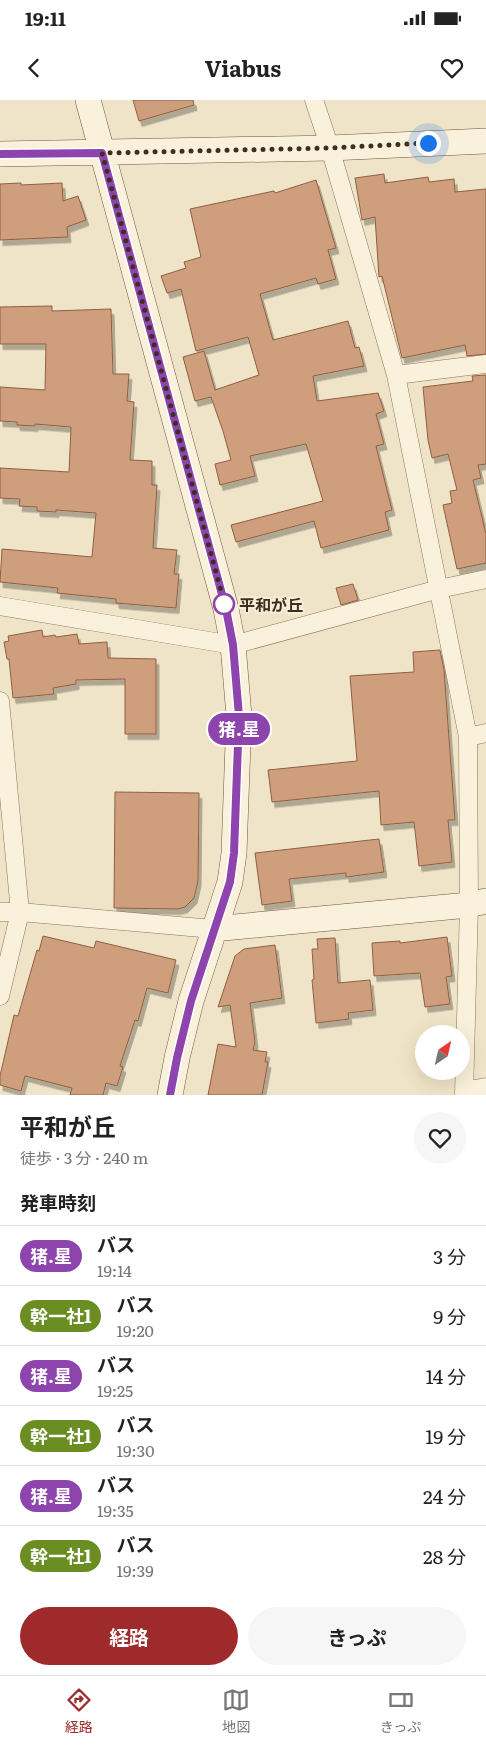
<!DOCTYPE html>
<html lang="ja">
<head>
<meta charset="utf-8">
<style>
  :root { --surface:#fff; --page:#f6f6f6; --text:#222; --muted:#767676; --line:#e0e0e0; --accent:#9e2a2b }
  body { margin:0; font-family:Literata,"Noto Sans JP",serif; background:var(--page); color:var(--text); height:100vh; display:flex; flex-direction:column; font-size:19px; white-space:nowrap }
  * { box-sizing:border-box; margin:0 }
  p { font-size:16px; color:var(--muted) }
  .icon { flex:none; width:28px; height:28px; fill:none; stroke:currentColor; stroke-width:2; stroke-linecap:round; stroke-linejoin:round }
  .map { position:relative; height:995px; overflow:hidden }
  .details { display:flex; flex-direction:column; background:var(--surface); flex:1 }
  .details>* { flex:none }
  .badge { padding:0 10px; border-radius:16px; font-size:18px; line-height:32px }
  .needle { width:32px; rotate:34deg }
  .fabs { position:absolute; left:415px; top:925px; display:grid; gap:10px }
  .fabs a { display:grid; place-items:center; width:55px; height:55px; border-radius:50%; background:var(--surface); box-shadow:0 5px 20px #0002; font-size:25px }
  .you { position:absolute; width:25px; height:25px; margin:-12px; border:4px solid #fff; border-radius:50%; background:#1a73e8; box-shadow:0 0 0 8px #1a73e833 }
  .map>.badge { position:absolute; translate:-50% -50%; box-shadow:0 0 0 2px #fff }
  h2 { padding:0 20px; font-size:19px; line-height:45px }
  .round { display:grid; place-items:center; flex:none; width:52px; height:52px; border-radius:26px; background:var(--page) }
  .overview { display:flex; align-items:center; justify-content:space-between; height:85px; padding:0 20px }
  h1 { font-size:24px; font-weight:700; line-height:38px }
  .primary-button { display:flex; gap:10px; margin-top:auto; padding:10px 20px }
  .primary-button a { flex:1; height:58px; border-radius:30px; background:var(--accent); color:#fff; font-size:20px; font-weight:700; line-height:58px; text-align:center }
  .primary-button a+a { background:var(--page); color:var(--text) }
  ul { padding:0; list-style:none }
  li { display:flex; align-items:center; gap:15px; height:60px; padding:0 20px; border-top:1px solid var(--line) }
  li div { flex:1 }
  li b { display:block; font-size:19px }
  li em { font-style:normal }
  li .badge { min-width:55px; font-weight:700; text-align:center }
  .status { display:flex; justify-content:space-between; align-items:center; height:35px; padding:0 25px; background:var(--surface); direction:ltr }
  .status svg { height:14px; fill:currentColor }
  header { display:flex; justify-content:space-between; align-items:center; height:65px; padding:0 20px; background:var(--surface); font-size:22px; font-weight:700 }
  .menu { display:flex; justify-content:space-around; align-items:center; height:70px; border-top:1px solid var(--line); background:var(--surface); font-size:14px; color:var(--muted) }
  .menu a { display:grid; justify-items:center; gap:2px }
  .menu .selected { color:var(--accent) }
  .map>svg:first-child { display:block }
</style>
</head>
<body>
<div class="status"><b>19:11</b><svg viewBox="0 0 49 12"><path d="M0 12V9h3v3zM5 12V6h3v6zM10 12V3h3v9zM15 12V0h3v12zM26 1h20v11H26zM47 4h2v5h-2z"/></svg></div>
<header><svg class="icon" aria-label="back" viewBox="0 0 24 24"><path d="M15 5l-7 7 7 7"/></svg>Viabus<svg class="icon" aria-label="heart" viewBox="0 0 24 24"><path d="M12 20l-8-8c-3-5 5-10 8-4 3-6 11-1 8 4z"/></svg></header>
<div class="map">
<svg width="486" height="995" viewBox="0 0 486 995">
  <defs>
    <filter id="shadow"><feDropShadow dx="3" dy="5.5" stdDeviation="0" flood-color="#0004"/></filter>
  </defs>
  <rect width="100%" height="100%" fill="#f0e4c8"/>
  <path fill="#cf9f7d" stroke="#8d5f41" filter="url(#shadow)" d="M133 0H193L194 5 139 21Z
    M384 74 385 83 428 77 429 82 454 79 455 92 486 89V254L467 256 465 245 402 258 382 176 379 177 375 117 362 120 355 78Z
    M316 80 336 148 328 150 336 179 318 184 316 178 260 194 273 240 348 221 355 248 359 247 364 266 313 276 317 301 378 293 384 311 376 314 384 344 376 346 392 410 385 412 389 430 321 448 314 421 236 442 231 425 323 401 306 344 250 356 255 376 220 385 215 364 231 360 223 331 211 297 195 301 183 257 204 251 215 290 259 275 248 237 196 251 181 189 167 193 161 176 186 168 184 162 201 157 190 109 274 91 275 93Z
    M21 83V85L62 83 63 101 78 96 86 120 67 127 68 137 0 140V84Z
    M52 206V211L111 209 113 274H129L127 301 134 302 130 360 152 361V385H157L153 448 177 450 174 474H179L176 508 116 503V499L57 493 58 488 0 482 2 449 92 457 96 413 56 410V412L37 411V407L19 406 20 399 0 398V368L69 372 71 327 35 324V326L17 325V322L0 321V287L45 290 46 244H0V207Z
    M486 275V364L478 365 481 378 473 380 486 434V463L457 469 443 405 452 403 450 391 457 390 448 354 432 358 428 340 423 287 473 281 472 276Z
    M353 484 358 500 341 505 336 488Z
    M42 530 43 537 55 535 56 537 77 534 79 544 107 542 108 558 156 559V634H125V579L76 580V584L53 588 54 594 13 598 9 559H7L4 542 9 541 8 536Z
    M440 550 444 570 455 720H448L452 762 419 766 414 722 381 725 379 691 272 702 268 670 357 661 350 576 414 572 413 552Z
    M115 692 199 693 198 781 194 798 185 807 178 809 114 808Z
    M379 739 384 772 346 777V773L289 779 292 801 262 805 255 753Z
    M43 836 94 848 96 841 176 860 168 893 147 888 138 921 135 920 120 966 123 967 117 986 106 983 103 995H70L72 988 25 976 21 991 0 985V976L14 915 18 916 37 850 39 851Z
    M447 837 452 876 446 877 450 904 425 907 420 873 374 876 372 843 400 841V843Z
    M335 838 338 883 370 880 373 910 348 913 349 919 316 923 312 880 314 879 312 849H318L317 839Z
    M275 845 282 898 250 903 255 942 253 950 267 952 265 962H268L262 995H208L218 944 236 947 230 905 218 907 235 856 244 849Z"/>
  <g fill="none" stroke-linecap="round" stroke-linejoin="round">
    <defs>
      <path id="street" d="M314 0 330 48 396 275 468 637 469 805 464 995
        M396 275 486 264
        M0 506 233 545 439 489 486 479
        M0 601 20 812 0 896
        M468 637 486 633
        M0 812H20L213 829
        M464 991 486 987"/>
      <path id="secondary" d="M88 0 226 509 233 545 239 616 234 753 230 782 191 901 177 958 170 995
        M0 54 330 48 486 41
        M213 829 469 805 486 801"/>
    </defs>
    <use href="#street" stroke="#8d765c" stroke-width="19"/>
    <use href="#secondary" stroke="#6f573f" stroke-width="26"/>
    <use href="#street" stroke="#faf1dc" stroke-width="18"/>
    <use href="#secondary" stroke="#faf1dc" stroke-width="25"/>
  </g>
  <g fill="none" stroke-linecap="round" stroke-linejoin="round">
    <defs>
      <path id="line" d="M0 54 102 53 226 509 233 545 239 616 234 753 230 782 191 901 177 958 170 995"/>
    </defs>
    <use href="#line" stroke="#fff" stroke-width="11"/>
    <use href="#line" stroke="#8e44ad" stroke-width="8"/>
    <path stroke="#3d2e20" stroke-width="5" stroke-dasharray="0 9" d="M224 504 226 509 102 53 330 48 428 43"/>
  </g>
  <circle fill="#fff" stroke="#8e44ad" stroke-width="2.5" cx="224" cy="504" r="10"/>
  <g text-anchor="middle" dominant-baseline="central" stroke-width="4" stroke-linejoin="round" paint-order="stroke">
    <g font-size="16" font-weight="bold" fill="#3d2e20" stroke="#f7eed8" text-anchor="start">
      <text x="239" y="504">平和が丘</text>
    </g>
  </g>
</svg>
<div class="fabs">
<a><svg class="needle" viewBox="-14 -14 28 28"><path d="M0-13l5 13h-10z" fill="#e53935"/><path d="M0 13l5-13h-10z" fill="#767676"/></svg></a>
</div>
<div class="you" style="left:428px;top:43px"></div>
<b class="badge" style="left:239px;top:629px;background:#8e44ad;color:#fff">猪.星</b>
</div>
<section class="details">
<div class="overview"><div><h1>平和が丘</h1><p>徒歩 · 3 分 · 240 m</p></div><a class="round"><svg class="icon" aria-label="heart" viewBox="0 0 24 24"><path d="M12 20l-8-8c-3-5 5-10 8-4 3-6 11-1 8 4z"/></svg></a></div>
<h2>発車時刻</h2>
<ul>
<li><span class="badge" style="background:#8e44ad;color:#fff">猪.星</span><div><b>バス</b><p>19:14</p></div><em>3 分</em></li>
<li><span class="badge" style="background:#6b8e23;color:#fff">幹一社1</span><div><b>バス</b><p>19:20</p></div><em>9 分</em></li>
<li><span class="badge" style="background:#8e44ad;color:#fff">猪.星</span><div><b>バス</b><p>19:25</p></div><em>14 分</em></li>
<li><span class="badge" style="background:#6b8e23;color:#fff">幹一社1</span><div><b>バス</b><p>19:30</p></div><em>19 分</em></li>
<li><span class="badge" style="background:#8e44ad;color:#fff">猪.星</span><div><b>バス</b><p>19:35</p></div><em>24 分</em></li>
<li><span class="badge" style="background:#6b8e23;color:#fff">幹一社1</span><div><b>バス</b><p>19:39</p></div><em>28 分</em></li>
</ul>
<div class="primary-button"><a>経路</a><a>きっぷ</a></div>
</section>
<nav class="menu">
<a class="selected"><svg class="icon" aria-label="directions" viewBox="0 0 24 24"><path d="M12 3l9 9-9 9-9-9zM9 14v-3h6M13 9l2 2-2 2"/></svg>経路</a>
<a><svg class="icon" aria-label="map" viewBox="0 0 24 24"><path d="M3 6l6-2 6 2 6-2v14l-6 2-6-2-6 2zM9 4v14M15 6v14"/></svg>地図</a>
<a><svg class="icon" aria-label="tickets" viewBox="0 0 24 24"><path d="M3 7h18v10H3zM15 7v10"/></svg>きっぷ</a>
</nav>
</body>
</html>
